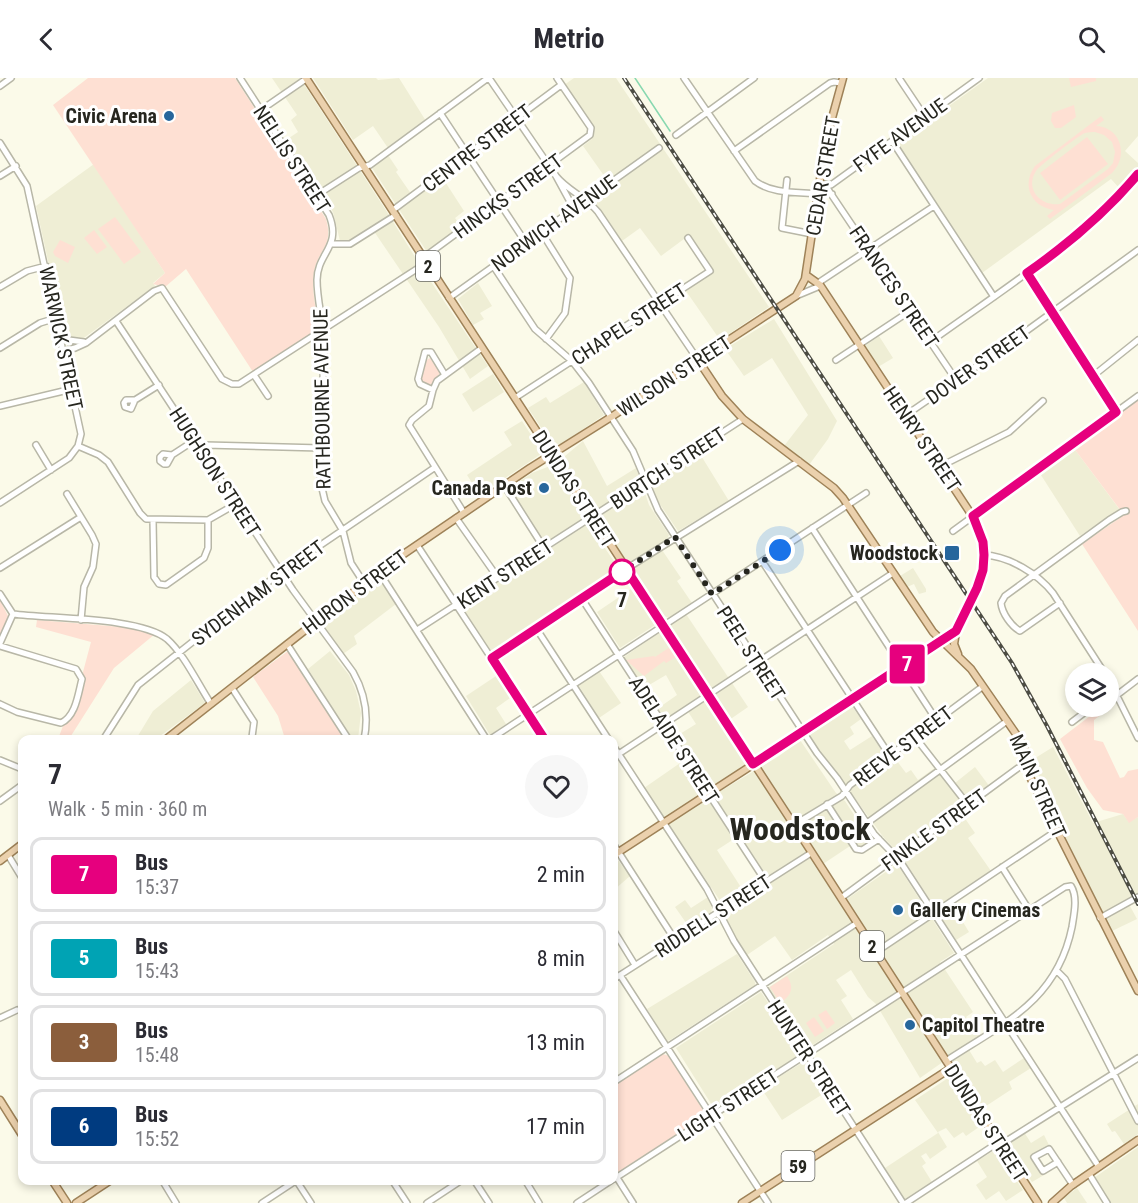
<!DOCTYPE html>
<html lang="en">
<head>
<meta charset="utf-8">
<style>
  :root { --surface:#fff; --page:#f7f7f7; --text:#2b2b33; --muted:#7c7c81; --line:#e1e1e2 }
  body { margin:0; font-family:"Roboto Condensed",sans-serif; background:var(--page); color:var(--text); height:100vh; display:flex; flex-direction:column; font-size:22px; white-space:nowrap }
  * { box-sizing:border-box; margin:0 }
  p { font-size:20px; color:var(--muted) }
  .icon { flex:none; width:33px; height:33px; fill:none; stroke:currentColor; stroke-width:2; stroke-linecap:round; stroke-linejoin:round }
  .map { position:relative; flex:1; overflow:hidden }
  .sheet { position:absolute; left:18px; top:657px; width:600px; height:450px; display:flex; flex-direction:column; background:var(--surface); border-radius:12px; box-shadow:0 3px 9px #0003 }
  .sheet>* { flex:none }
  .badge { padding:0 12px; border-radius:4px; font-size:21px; line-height:39px }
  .controls { position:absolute; left:1065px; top:585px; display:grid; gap:12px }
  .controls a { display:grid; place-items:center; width:54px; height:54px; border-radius:50%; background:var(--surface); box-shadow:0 3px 9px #0003; font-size:30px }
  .you { position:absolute; width:30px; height:30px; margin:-15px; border:4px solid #fff; border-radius:50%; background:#1a73e8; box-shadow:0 0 0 9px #1a73e833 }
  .map>.badge { position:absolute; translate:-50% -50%; box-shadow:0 0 0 3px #fff }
  .round { display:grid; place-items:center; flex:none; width:63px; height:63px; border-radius:32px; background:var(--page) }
  .head { display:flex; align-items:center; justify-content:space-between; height:102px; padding:0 30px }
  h1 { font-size:28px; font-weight:700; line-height:45px }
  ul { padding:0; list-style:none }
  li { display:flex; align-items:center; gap:18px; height:75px; margin:0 12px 9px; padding:0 18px; border:3px solid var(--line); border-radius:12px }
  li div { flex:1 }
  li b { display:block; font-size:22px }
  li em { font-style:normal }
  li .badge { min-width:66px; font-weight:700; text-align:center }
  header { display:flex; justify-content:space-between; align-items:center; height:78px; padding:0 30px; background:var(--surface); font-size:27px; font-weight:700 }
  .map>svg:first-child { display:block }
</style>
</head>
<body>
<header><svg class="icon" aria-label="back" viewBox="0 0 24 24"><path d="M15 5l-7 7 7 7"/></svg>Metrio<svg class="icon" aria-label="search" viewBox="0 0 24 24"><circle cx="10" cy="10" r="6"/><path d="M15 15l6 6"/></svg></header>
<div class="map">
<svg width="1138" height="1125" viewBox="0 0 1138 1125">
  <rect width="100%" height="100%" fill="#fbfae9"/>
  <path fill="#efeed5" d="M272 0H300L387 134 425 195 488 288 470 301 439 249 371 149 348 164 340 163 333 134 286 62 298 54 291 42 297 37Z
    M313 0H376L378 2 399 0 426 43 388 70 373 48 353 62Z
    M574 0H616L769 229 720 262 686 213 713 194 688 158 661 178 640 150 622 163 596 125 598 118 612 109 583 68 592 61 594 54 564 7Z
    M988 0H1138V58L1125 73 1138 85V92L1121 112 1111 101 982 195 897 65Z
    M388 77 398 92 396 94 414 120 442 99 464 133 455 140 462 149 427 174 372 90Z
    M94 86 165 195 153 205 155 208 81 262 70 260 63 251 36 128Z
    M478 205 492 228 480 235 484 241 473 247 458 221Z
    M774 241 837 343 828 361 809 387 784 368 808 337 772 280 744 298 725 271Z
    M879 258 893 280 878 289 865 268Z
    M493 296 504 314 473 334 462 316Z
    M584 304 604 337 561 366H554L550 363 528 330 546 319 550 325Z
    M522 343 541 372V376L480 417 467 397 512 367 504 354Z
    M583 363 607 408 636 390 641 404 615 421 619 426 640 413 644 412 649 427 669 457 667 461 628 485 563 384 565 378Z
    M1073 369 1120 432 1103 442 1080 458 1039 394Z
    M700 376 729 423 678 453 657 422 652 407Z
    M550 388 554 391 585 440 544 465 510 410 532 395Z
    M588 446 618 489V493L495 573H491L463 530 464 526Z
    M662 472 681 500 677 503 692 525 669 540 662 537 633 491Z
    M913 490 926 511V514L919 516 914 506 907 509 900 498Z
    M377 501 381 503 396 526 354 558 357 566 343 576 323 549V544Z
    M631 511 655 547 620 570 597 534Z
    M686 536 748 629 722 647 746 686 711 710 708 709 675 659 696 646 685 629 664 642 657 631 677 617 666 597 644 610 624 579Z
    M330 573 349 597 356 613 361 635 358 661 351 659 308 591Z
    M599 593 621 625 599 640 579 608 581 605Z
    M499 596 513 618 496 630 506 646 490 657 466 618Z
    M191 602 205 625 156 661H136L153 633Z
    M852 628 861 641 850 649 854 656 844 663 850 672 872 658 888 682 894 679 906 695 911 692 918 702 940 686 955 705 975 689 993 713 962 736 975 755 968 760 991 793 949 821 969 854 956 862 903 780 884 760 810 659 811 656Z
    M800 662 836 715 845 723 871 763 861 770 850 768 817 790 840 826 897 786 954 875 940 884 973 934 966 939 983 963 969 972 977 985 981 983 985 988 995 982 1003 994 1024 980 1031 990 1009 1004 1012 1011 983 1030 950 979 920 1000 876 926 868 919 851 892 836 902 847 918 841 922 853 941 808 970 768 910 834 866 828 857 792 882 775 858 747 877 728 846 725 835 791 791 787 786 767 799 714 717 779 678Z
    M1053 669 1093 745 1123 736 1129 744 1138 739V824L1130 828 1137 841 1112 853 1060 748 1032 682Z
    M683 683 734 761 717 772 744 814 723 827 644 710Z
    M617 781 630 798 614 812V782Z
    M708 819 712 830 711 835 689 849 675 829 685 822 691 830Z
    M737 876 755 904V907L670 962 667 963 647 931Z
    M761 914 798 970 800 977 715 1032 676 970Z
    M805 983 826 1014 782 1042 761 1010Z
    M948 1000 952 1002 982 1047 966 1058 963 1054 954 1060 946 1050 938 1054 947 1069 930 1081 926 1075 921 1078 926 1085 922 1088 932 1104 905 1121 885 1090 938 1055 915 1022Z
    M1138 1026V1056L1124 1066 1115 1053 1112 1054 1107 1046Z
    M1024 1054 1031 1065 1044 1057 1049 1067 1032 1079 1044 1097 1032 1104 1007 1068 1009 1064Z
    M1138 1069V1125H1111L1094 1100Z
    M995 1072 1023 1112 1006 1123 999 1113 986 1122 976 1107 987 1099 977 1083Z
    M1077 1110 1087 1125H1067L1064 1120Z"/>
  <path fill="#fee0d3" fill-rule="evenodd" d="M88 0H235L326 141C334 169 318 171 314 194 311 210 316 230 318 246L316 253 253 294 186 191 165 209 153 206 165 195 53 27Z
    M1069 0H1096V3L1071 9Z
    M1074 27 1076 39 1061 50H1055L1051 43 1052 35Z
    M1101 38 1104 42 1096 48C1121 49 1129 78 1112 95L1050 141 1047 138 1054 132C1031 129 1021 107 1035 88ZM1095 54 1104 57 1112 64 1115 74 1113 85 1108 91 1060 126C1042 129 1024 112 1036 93 1040 87 1078 58 1085 55 1089 54 1091 54 1095 54Z
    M1087 59 1108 86 1060 122 1040 95Z
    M115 139 141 174 124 186 98 151Z
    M94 152 107 169 97 176 84 160Z
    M60 162 75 169 68 185 55 178 53 174Z
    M430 280 440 295 432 306 429 307 420 302 425 283Z
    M1138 321V553L1082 466 1124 437 1073 369Z
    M0 522 8 538 0 557Z
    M37 542 134 550 155 556 114 590 69 661H58L63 648 70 643 75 635 84 605 83 594 91 564 36 549Z
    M670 569 676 579 666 585 664 583 644 598 626 582 654 578 655 579Z
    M288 573 290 574 346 661H285L278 638 253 599Z
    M1103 628 1107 629 1109 631 1094 642V662L1103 664 1120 700 1124 699 1128 693 1138 691V739L1129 745 1123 736 1103 732 1087 710 1060 661Z
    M787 898C795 910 791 918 780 925L770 909Z
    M826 932 835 945 827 951 818 937Z
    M814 939 824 953 815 959 806 945Z
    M663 976 669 978 706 1037 620 1093 616 1094 614 1090V1008Z"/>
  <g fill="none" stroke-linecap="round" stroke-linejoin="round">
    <path stroke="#88d8b0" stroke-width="1.5" d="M635 0 670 53"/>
    <defs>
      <path id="minor" d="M240 0 329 137C342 169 317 175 317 202 317 224 324 245 324 267 324 313 317 360 321 406L325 423 343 453 351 485 364 505
        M489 0 556 98 574 131
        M684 0 755 103C772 116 796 114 818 116
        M899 0 925 39
        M0 8 11 0
        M261 32 306 1
        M440 35 526 165
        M676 57 754 0
        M892 63 994 219
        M0 65 27 108 81 356 78 368 69 380 0 425
        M734 73 830 5 834 4 841 5
        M0 98 16 88
        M556 98C568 113 585 118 598 134L698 282
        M787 102 782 150 812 156
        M824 106 831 107 979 0
        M825 107 956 302
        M317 117 359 90 370 87 488 0
        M817 122 824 116H832
        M393 132 561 7
        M542 155 570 200 565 235 546 261
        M332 166H350L396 137
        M423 180 590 57 591 50 557 0
        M494 189 535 251 572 283 589 305 633 373 658 432 817 675 837 700 874 756 900 783 1099 1089
        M1027 195 1116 334
        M818 205 934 128
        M0 209 27 193 46 188
        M796 218 820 208
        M449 220 659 70
        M116 243 293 512 353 594C365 615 369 638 364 662
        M61 254 69 262 84 264
        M930 264C1002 212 1080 164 1138 96
        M0 270 40 245 56 240
        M63 273 75 270 86 265 154 213 162 210 222 301 232 306H239L426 185
        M836 282 910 233
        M254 297 268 318
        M1093 298 1138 262
        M433 312 420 306 418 301 425 274H431L445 297
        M515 320 710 193 688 160
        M135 322H126L124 325 125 329 131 331 135 322 159 307
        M0 328 72 311
        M906 337 996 275 1138 172
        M36 367 51 392
        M78 368 99 377 108 384 140 435 146 441 208 442 236 426
        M200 369 205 367 321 370
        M163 376 172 377 167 386H164L160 383V379Z
        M172 377 195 362
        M941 388 1009 354 1043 323
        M504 407 544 470
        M67 416 92 457 96 466 93 489 84 509 81 542
        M464 435 409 347 412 342 429 328 433 312 437 303 482 270
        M456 440 498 500
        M153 442 154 499 159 506 166 507 204 480 208 470V442
        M812 450 937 643
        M953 453 1138 318
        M417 467 545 662
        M984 477C1009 478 1038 496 1053 515L1105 596
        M762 483 890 678
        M0 490 81 439
        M626 491 799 383
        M379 494 487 662
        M0 516 13 536
        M1060 525 1020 553C1011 548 1002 535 1001 525L1005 518 1109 442 1122 434 1126 433
        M13 536C51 541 140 539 167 561 184 576 198 606 211 626
        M536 550 609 662
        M417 552 743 341
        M0 565 13 536
        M287 566 349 662
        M0 568 76 591 82 601C78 616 76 638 61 645L17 634 0 626
        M492 580 582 521 766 804
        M1108 600 1138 660
        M232 610 254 644 252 659
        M1117 617 1138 601
        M1072 644 1093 628
        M915 659 968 727
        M103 662 138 607 281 494 434 390
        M489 662 866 415
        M614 669 707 811 734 863 903 1125
        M614 679 893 495
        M0 682 22 691
        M0 723 22 707
        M827 726 856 771 862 772 879 761
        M867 745 1007 643
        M794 747 842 718 850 707 982 609
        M614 767 675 862
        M8 777 22 800
        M1002 789 1029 832
        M841 820 1018 690 1027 687
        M1100 840 1138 819
        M614 853 635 887
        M876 874 1056 753
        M1057 893 1065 901 1138 1043
        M620 897 768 1125
        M614 901 811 775
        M0 940 17 932
        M614 1004 857 845
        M1000 1067 1138 980
        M1058 1084 1043 1093 1034 1079 1049 1071 1073 1107
        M614 1095 633 1125
        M1089 1096 1107 1125
        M614 1101 1065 809 1071 808C1078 819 1074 836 1072 849 1057 923 1004 945 946 983
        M162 1102 176 1125
        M296 1102 311 1125
        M392 1102 407 1125
        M474 1102 489 1125
        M525 1102 539 1125
        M262 1125 297 1102
        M427 1125 462 1102
        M577 1125 612 1102
        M906 1125 999 1064"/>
      <path id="major" d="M306 0 794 747 1038 1125
        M806 197 820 207 975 442C988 468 985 492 974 518
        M698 282 722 318 743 341 834 410 843 420 933 554 971 591 1016 656 1025 672 1030 699 1138 913
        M956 554 954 566 958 576
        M165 662 392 484 530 390 608 341 796 218 805 201 826 62 843 0
        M614 777 946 561 956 553 968 530
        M0 783 22 766
        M0 1022 22 1057
        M52 1102 67 1125
        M76 1125 111 1102
        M742 1125 951 990
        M1052 1125 1071 1108 1138 1062"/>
    </defs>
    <use href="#minor" stroke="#b8b7a7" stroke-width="8"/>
    <use href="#major" stroke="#9e8258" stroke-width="9"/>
    <use href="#minor" stroke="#fff" stroke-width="5"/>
    <use href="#major" stroke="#ebd1ad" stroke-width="6"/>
    <defs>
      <path id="rail" d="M624 0 1012 585 1047 648 1138 826"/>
    </defs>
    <use href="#rail" stroke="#4c4c43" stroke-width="4"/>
    <use href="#rail" stroke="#fff" stroke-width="1.5" stroke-dasharray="4.5" stroke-linecap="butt"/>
    <defs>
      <path id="major-bridge" d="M968 530 974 518"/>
    </defs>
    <use href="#major-bridge" stroke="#9e8258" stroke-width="9" stroke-linecap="butt"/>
    <use href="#major-bridge" stroke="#ebd1ad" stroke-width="6"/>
  </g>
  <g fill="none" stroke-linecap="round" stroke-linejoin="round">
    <defs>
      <path id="line" d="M545 662 492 580 626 491 753 686 956 553 977 510 983 492 984 477 983 464 973 438 1116 334 1027 195C1067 167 1106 134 1138 96"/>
    </defs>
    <use href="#line" stroke="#fff" stroke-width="14"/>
    <use href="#line" stroke="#e6007e" stroke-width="9"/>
    <path stroke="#26261f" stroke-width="6" stroke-dasharray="0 10.8" d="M622 494 675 459 712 516 780 472"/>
  </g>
  <g fill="#27669c" stroke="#fff" stroke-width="2">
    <circle cx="169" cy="38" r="6"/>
    <circle cx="544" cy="410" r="6"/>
    <rect x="944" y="467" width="16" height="16" rx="3"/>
    <circle cx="898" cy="832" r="6"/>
    <circle cx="910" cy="947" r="6"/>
  </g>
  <circle fill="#fff" stroke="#e6007e" stroke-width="3" cx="622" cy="494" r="12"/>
  <g text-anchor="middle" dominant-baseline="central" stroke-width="6" stroke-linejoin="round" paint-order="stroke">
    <g fill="#fff" stroke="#676762" stroke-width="1.5">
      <rect x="416" y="173" width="24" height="30" rx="4.5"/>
      <rect x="860" y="853" width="24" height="30" rx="4.5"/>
      <rect x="781.5" y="1073" width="33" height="30" rx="4.5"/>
    </g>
    <g font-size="18" font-weight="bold" fill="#26261f">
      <text x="428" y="188">2</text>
      <text x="872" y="868">2</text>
      <text x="798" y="1088">59</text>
    </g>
    <g font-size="20" font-weight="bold" fill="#26261f" stroke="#fff" text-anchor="end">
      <text x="157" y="38">Civic Arena</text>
      <text x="532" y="410">Canada Post</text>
      <text x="938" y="475">Woodstock</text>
      <text x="910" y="832" text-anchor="start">Gallery Cinemas</text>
      <text x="922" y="947" text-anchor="start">Capitol Theatre</text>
    </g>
    <g font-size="20" fill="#26261f" stroke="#fff">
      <text transform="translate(900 57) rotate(-36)">FYFE AVENUE</text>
      <text transform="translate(477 70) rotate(-37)">CENTRE STREET</text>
      <text transform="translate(292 81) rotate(57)">NELLIS STREET</text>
      <text transform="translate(823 98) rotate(-80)">CEDAR STREET</text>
      <text transform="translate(508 118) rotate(-36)">HINCKS STREET</text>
      <text transform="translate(554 145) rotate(-36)">NORWICH AVENUE</text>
      <text transform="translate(894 209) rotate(56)">FRANCES STREET</text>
      <text transform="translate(629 246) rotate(-33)">CHAPEL STREET</text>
      <text transform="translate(61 260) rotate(78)">WARWICK STREET</text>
      <text transform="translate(978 287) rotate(-35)">DOVER STREET</text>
      <text transform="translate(674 298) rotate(-33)">WILSON STREET</text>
      <text transform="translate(322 321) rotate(-91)">RATHBOURNE AVENUE</text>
      <text transform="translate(922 361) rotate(56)">HENRY STREET</text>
      <text transform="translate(668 390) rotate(-33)">BURTCH STREET</text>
      <text transform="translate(215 394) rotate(57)">HUGHSON STREET</text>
      <text transform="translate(574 411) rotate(57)">DUNDAS STREET</text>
      <text transform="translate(505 496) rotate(-33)">KENT STREET</text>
      <text transform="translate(355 514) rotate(-37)">HURON STREET</text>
      <text transform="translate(258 515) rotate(-37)">SYDENHAM STREET</text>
      <text transform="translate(751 575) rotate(57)">PEEL STREET</text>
      <text transform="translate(674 662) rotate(57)">ADELAIDE STREET</text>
      <text transform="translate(903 668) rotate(-37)">REEVE STREET</text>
      <text transform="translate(1038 708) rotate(66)">MAIN STREET</text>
      <text transform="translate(934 752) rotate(-36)">FINKLE STREET</text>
      <text transform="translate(713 838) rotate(-33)">RIDDELL STREET</text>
      <text transform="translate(809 980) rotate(57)">HUNTER STREET</text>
      <text transform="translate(728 1027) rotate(-33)">LIGHT STREET</text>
      <text transform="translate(986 1045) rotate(57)">DUNDAS STREET</text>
    </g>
    <g font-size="20" font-weight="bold" fill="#26261f" stroke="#fff">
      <text x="622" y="522">7</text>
    </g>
    <g font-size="32" font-weight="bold" fill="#26261f" stroke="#fff">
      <text x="800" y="751">Woodstock</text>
    </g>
  </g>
</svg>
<div class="controls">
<a><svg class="icon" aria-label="layers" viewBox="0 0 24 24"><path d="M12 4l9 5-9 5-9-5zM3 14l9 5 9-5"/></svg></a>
</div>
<div class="you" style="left:780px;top:472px"></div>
<b class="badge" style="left:907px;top:586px;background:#e6007e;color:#fff">7</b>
<section class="sheet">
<div class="head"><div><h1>7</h1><p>Walk · 5 min · 360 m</p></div><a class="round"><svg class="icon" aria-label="heart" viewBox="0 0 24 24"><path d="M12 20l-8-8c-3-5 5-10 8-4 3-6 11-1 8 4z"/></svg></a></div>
<ul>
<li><span class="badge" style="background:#e6007e;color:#fff">7</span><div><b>Bus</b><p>15:37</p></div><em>2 min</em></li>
<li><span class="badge" style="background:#00a3b4;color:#fff">5</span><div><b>Bus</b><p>15:43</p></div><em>8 min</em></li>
<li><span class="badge" style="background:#8b5e3c;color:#fff">3</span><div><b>Bus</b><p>15:48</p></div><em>13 min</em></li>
<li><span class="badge" style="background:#003b80;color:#fff">6</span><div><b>Bus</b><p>15:52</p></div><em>17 min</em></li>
</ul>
</section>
</div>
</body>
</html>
